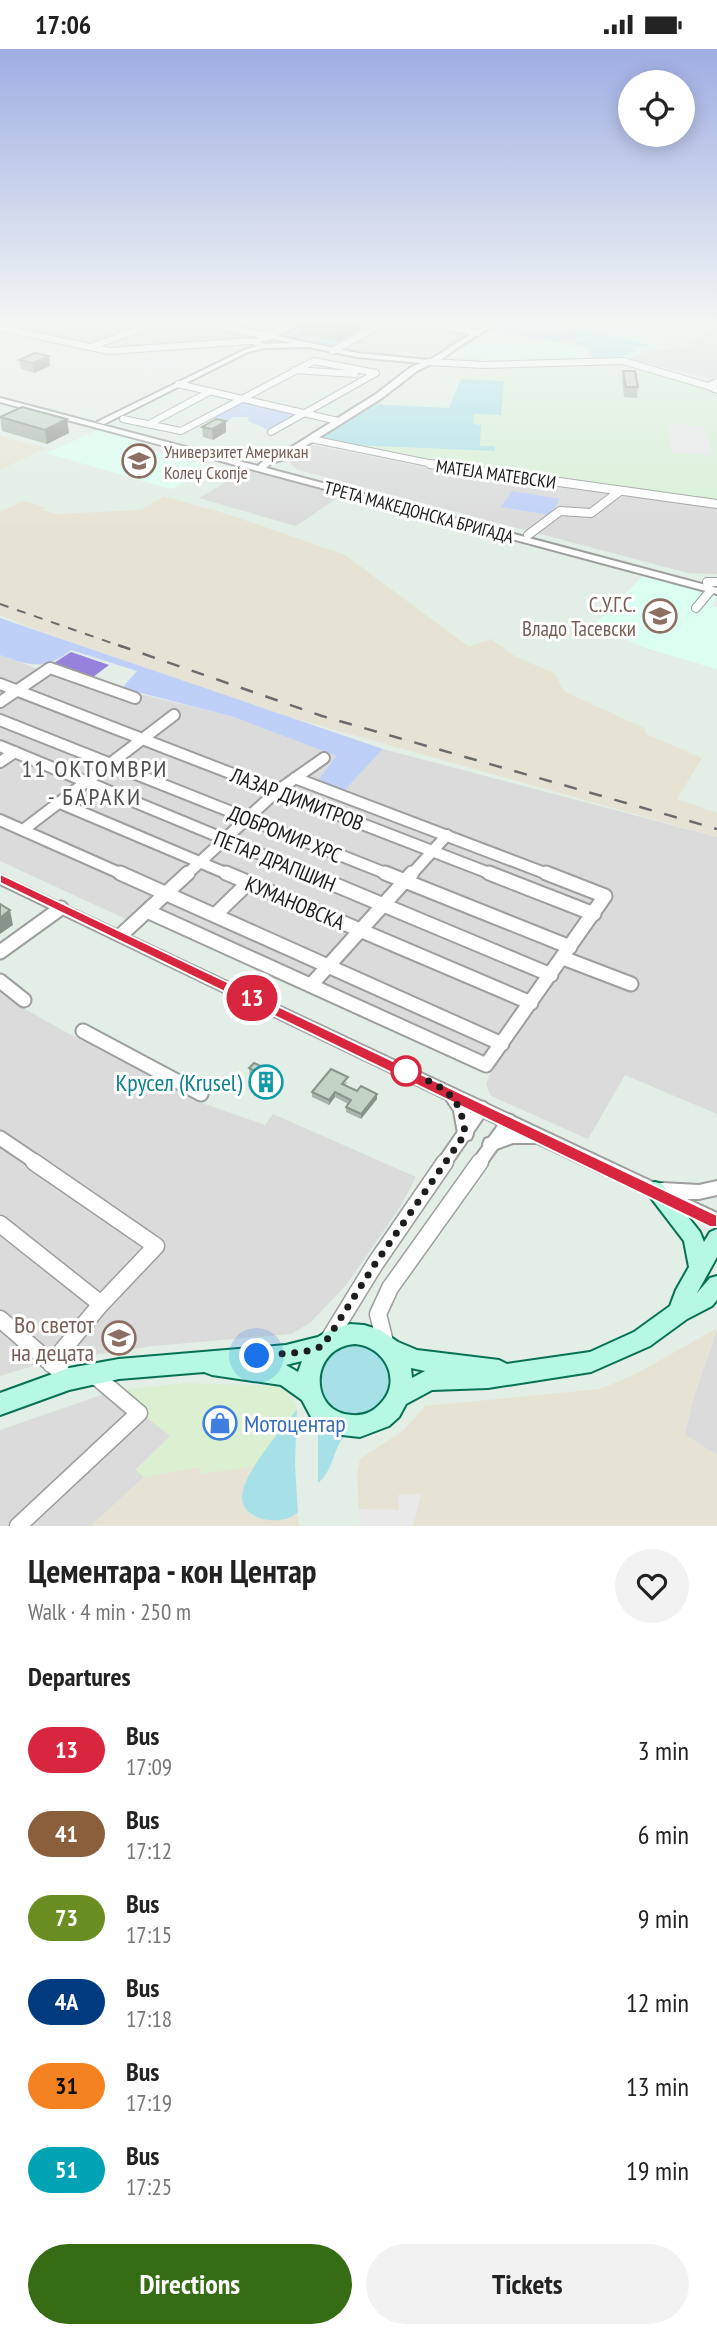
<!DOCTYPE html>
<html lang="en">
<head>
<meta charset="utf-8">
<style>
  :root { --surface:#fff; --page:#f2f2f2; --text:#222; --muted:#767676; --accent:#356c14 }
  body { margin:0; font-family:"PT Sans Narrow",sans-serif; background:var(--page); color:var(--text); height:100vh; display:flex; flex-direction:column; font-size:26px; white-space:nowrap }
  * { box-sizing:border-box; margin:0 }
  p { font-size:23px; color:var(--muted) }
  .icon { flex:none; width:38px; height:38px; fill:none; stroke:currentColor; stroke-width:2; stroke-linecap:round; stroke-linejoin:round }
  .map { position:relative; height:1477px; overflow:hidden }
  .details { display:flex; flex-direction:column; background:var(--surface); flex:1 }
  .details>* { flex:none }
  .badge { padding:0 14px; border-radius:23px; font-size:24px; line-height:46px }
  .controls { position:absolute; left:618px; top:21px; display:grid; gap:14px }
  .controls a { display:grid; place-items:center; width:77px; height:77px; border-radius:50%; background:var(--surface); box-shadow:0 4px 18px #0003; font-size:35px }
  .you { position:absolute; width:35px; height:35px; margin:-18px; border:5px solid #fff; border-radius:50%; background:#1a73e8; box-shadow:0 0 0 10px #1a73e833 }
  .map>.badge { position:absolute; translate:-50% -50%; box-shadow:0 0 0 4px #fff }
  h2 { padding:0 28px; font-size:26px; line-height:63px }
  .round { display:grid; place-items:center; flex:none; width:74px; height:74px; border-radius:37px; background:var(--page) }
  .headline { display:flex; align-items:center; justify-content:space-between; height:119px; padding:0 28px }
  h1 { font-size:33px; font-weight:800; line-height:52px }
  .primary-button { display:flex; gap:14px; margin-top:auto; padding:14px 28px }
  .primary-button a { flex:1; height:80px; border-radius:42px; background:var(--accent); color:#fff; font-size:28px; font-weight:800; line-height:80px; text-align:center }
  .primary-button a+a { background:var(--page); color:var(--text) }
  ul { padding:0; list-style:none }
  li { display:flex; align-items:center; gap:21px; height:84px; padding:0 28px }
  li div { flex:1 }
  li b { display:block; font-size:26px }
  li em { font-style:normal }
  li .badge { min-width:77px; font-weight:700; text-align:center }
  .status { display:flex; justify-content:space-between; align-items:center; height:49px; padding:0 35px; background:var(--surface); direction:ltr }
  .status svg { height:19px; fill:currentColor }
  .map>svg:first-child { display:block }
</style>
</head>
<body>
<div class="status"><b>17:06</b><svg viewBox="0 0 49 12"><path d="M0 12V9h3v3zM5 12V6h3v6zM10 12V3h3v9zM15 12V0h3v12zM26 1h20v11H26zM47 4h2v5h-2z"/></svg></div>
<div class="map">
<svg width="717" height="1477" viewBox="0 0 717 1477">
  <rect width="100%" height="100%" fill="#e2eee6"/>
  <path fill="#dadbda" d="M0 272H299L287 279 251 290 127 301 124 292 109 288 87 297 0 277Z
    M390 272H490L452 296 425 308 400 302 390 308 340 299Z
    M649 272H717V331L628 310 644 303 686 299 709 282 701 278Z
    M313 396 420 417 717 458V525L688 524 298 421 290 415 292 408Z
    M247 421 342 446 296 477 199 449Z
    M0 606 38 620 234 668 336 707 318 731 345 741 383 700 717 788V1065L625 1026 588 1090 491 1047 486 1035 492 1020 141 861 128 871 0 812Z
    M0 940 18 956 62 981 199 1053 265 1076 273 1065 416 1128 400 1158 347 1235 310 1274 291 1285 153 1297 42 1314 0 1327Z
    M717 1281V1406L685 1386 693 1350Z
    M113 1342 171 1387 136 1420 144 1428 91 1477H0V1381Z"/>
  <path fill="#dbefd1" d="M185 1334 276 1337 289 1344 297 1360 256 1417 200 1426V1418L144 1428 136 1421 170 1387 113 1342Z"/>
  <path fill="#e7e3d4" d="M0 387 46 399 0 421Z
    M164 447 230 466 345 506 469 598 491 590 516 608 554 624 565 643 644 679 646 685 702 709 677 750 717 764V788L289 668 39 582 0 566V463L23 452 46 458 41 461 57 465 141 461Z
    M717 1279 693 1350 685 1386 717 1406V1477H360L357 1426 360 1410 404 1381 425 1357 600 1340 634 1326Z
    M256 1417 242 1448 248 1463 254 1468 297 1466 298 1463 299 1477H91L144 1428 200 1418 201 1425Z"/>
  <path fill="#dbfff1" d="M610 274 672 288 653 297 593 283Z
    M492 281 573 296 586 310 482 313V309L447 308Z
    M100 380 209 409 200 415 211 418 171 440 46 404Z
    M644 526 717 545 713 557 717 558V620L645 599 595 575Z"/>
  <path fill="#d8f0d6" d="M552 315 648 321 717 343V451L414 409 321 389 371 355 450 359 464 317 551 318Z"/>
  <path fill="#a8e0e8" d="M311 272H351L374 276 331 300 278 288Z
    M509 272H552L653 297 626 298 637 301 624 307 593 309 586 297 573 296 587 287C557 299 524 286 492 281Z
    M461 330 504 332 501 366 474 365 473 375 481 376 480 397H495V402L352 396 321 389 371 355 449 359Z
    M319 1331a36 36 0 1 1 72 0a36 36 0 1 1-72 0Z
    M297 1360 295 1416 298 1463C286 1477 243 1474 242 1449 241 1426 283 1379 297 1360Z
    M318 1374 334 1382 348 1383C332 1398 335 1420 318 1434Z"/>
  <path fill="#bfd0f8" d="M240 352 300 366 271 382 248 372 249 368H232L230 371 211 368Z
    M512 442 560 450 550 466 501 458Z
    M0 569 383 700 345 741 318 731 336 707 234 668 122 639 137 622 71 601C45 622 30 617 0 606Z"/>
  <path fill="#9681dd" d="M71 603 109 616 93 628 54 614Z"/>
  <path fill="#e9e9e9" d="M182 307 175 310 180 312 156 323 142 325 139 312 145 309Z
    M667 375 705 377 712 406 671 404Z
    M150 393 203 407 195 414 140 398Z
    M421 1445 413 1477H360L358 1460 399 1461 398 1446Z"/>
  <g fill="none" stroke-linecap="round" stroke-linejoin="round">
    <defs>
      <path id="minor-far4" d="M194 272 261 286 280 278
        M363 272 382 276
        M552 272 587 279
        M445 277 478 284
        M0 279 109 302 251 292
        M90 298 163 272
        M332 302 389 272
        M429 313 484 316 623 312 708 337
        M295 321 355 325
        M717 333 708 337 717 341
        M178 335 338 372
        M123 370 181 382 314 312 376 324
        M151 374 209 343
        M271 383 376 324
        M311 390 438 416"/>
      <path id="minor-far3" d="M430 415 717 455
        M528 486 560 462 591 464 620 442
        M707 533H717
        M696 559 711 541"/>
      <path id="minor-far2" d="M0 635 494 826
        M0 653 50 619 135 649
        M0 671 390 826
        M0 697 311 826
        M0 713 15 703
        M295 729 550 826
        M60 754 230 826
        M0 771 124 826
        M23 781 174 666
        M186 826 277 742 324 709
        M411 826 447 786"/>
      <path id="minor-far1" d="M120 824 502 995
        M226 824 531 954
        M307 824 551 926
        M385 824 570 898
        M489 824 594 865
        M147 862 486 1016 605 847 546 824
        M215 866 248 834
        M121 886 188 824
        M0 903 61 859
        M563 909 631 935
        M0 932 24 951
        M311 936 412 824
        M83 982 201 1045
        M0 1089 37 1114
        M444 1114 482 1059
        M479 1114 509 1072"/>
      <path id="minor" d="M34 1113 156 1197 101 1255 51 1315
        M0 1175 101 1255
        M0 1270 69 1330
        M329 1290 375 1215 445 1113
        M385 1293 378 1265 390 1239 480 1113
        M18 1477 139 1364 94 1326"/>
      <path id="tertiary" d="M300 272H308L277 287 357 304 429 311 448 300 449 298 494 272H501L460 297 445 308 417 322 382 349 285 410 271 414 266 419 717 539V545L0 353V349L258 417 265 410 279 406 376 345 411 318 421 314 357 308 309 298 264 299 248 303 104 375 97 373 244 301 257 297 249 293V291L266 287ZM273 290 293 294 265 295 259 293Z
        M0 826 657 1135 662 1134 699 1136 717 1132V1146L699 1150H687L717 1164V1179L537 1094H513L491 1102 485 1100 483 1095 485 1090 510 1081 470 1062 473 1085 471 1090 465 1092 459 1090 454 1062 446 1050 0 835Z"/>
      <path id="secondary" d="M655 1133 662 1135 700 1183 704 1193 710 1183 717 1180V1208L697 1244 710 1229 717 1227V1251L712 1257 687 1270 650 1297 591 1323 488 1339 432 1341 406 1355 399 1368 389 1377 360 1388 342 1386 321 1377 311 1368 302 1351 281 1336 212 1326 204 1323 119 1330 69 1341 0 1366V1344L69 1319 119 1310 286 1296 318 1288 330 1281 350 1275 364 1276 380 1281 398 1293 417 1301 499 1311 507 1315 590 1303 634 1283 670 1257 676 1241 689 1218 684 1192 645 1141 648 1135ZM355 1295C384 1297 403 1331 381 1354 373 1363 364 1367 352 1366 308 1364 309 1298 355 1295ZM302 1312 298 1323 286 1316ZM411 1319 425 1322 412 1329Z"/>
    </defs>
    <use href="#minor-far4" stroke="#9e9e9e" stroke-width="8"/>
    <use href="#minor-far3" stroke="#9e9e9e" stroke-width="10"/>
    <use href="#minor-far2" stroke="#9e9e9e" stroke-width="14"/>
    <use href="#minor-far1" stroke="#9e9e9e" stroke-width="17"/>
    <use href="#minor" stroke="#9e9e9e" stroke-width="19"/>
    <use href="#tertiary" stroke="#9e9e9e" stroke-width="4"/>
    <use href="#secondary" stroke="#067154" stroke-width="4"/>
    <use href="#minor-far4" stroke="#fff" stroke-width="6"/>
    <use href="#minor-far3" stroke="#fff" stroke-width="8"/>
    <use href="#minor-far2" stroke="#fff" stroke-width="10"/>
    <use href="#minor-far1" stroke="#fff" stroke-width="13"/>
    <use href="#minor" stroke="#fff" stroke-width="16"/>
    <use href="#tertiary" fill="#fff" fill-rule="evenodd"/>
    <use href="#secondary" fill="#b6f8e3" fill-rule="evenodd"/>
    <path stroke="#6b6b6b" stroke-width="2" stroke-dasharray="9 9" stroke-linecap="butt" d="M0 555 123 598"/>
    <path stroke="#6b6b6b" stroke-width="2.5" stroke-dasharray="13 13" stroke-linecap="butt" d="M118 596 322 667 717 780"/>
  </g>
  <path fill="#a8b6a9" d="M300 272H361V280L337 293 300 285Z
    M19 311 50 317 34 324 21 320Z
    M623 322 638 338 637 349 624 348 622 332Z
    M0 368 69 384 47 395 2 382Z
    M226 372V383L213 391 203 388 202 378Z
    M254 1014 282 1037 277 1043 250 1029 249 1019Z
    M348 1033 345 1036 357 1042 377 1045V1050L361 1070 346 1063V1058L348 1055 335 1048 329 1056 312 1048V1043Z"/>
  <path fill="#889489" d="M353 272H361V280L337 293V280Z
    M49 307 50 317 34 324 33 314Z
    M67 370 69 384 47 395 45 381Z
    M226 372V383L213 391 212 380Z
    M10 861 13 876 0 885V869Z
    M281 1027 282 1037 277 1043 276 1033Z
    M335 1043V1048L329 1056V1051Z
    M377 1045V1050L361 1070V1065Z"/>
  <path fill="#c3d4c4" stroke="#889489" stroke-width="2" d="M300 272H353L337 280Z
    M35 304 49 307 33 314 19 311Z
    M623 322H635L638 338H626Z
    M22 358 67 370 45 381 0 368Z
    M216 370 226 372 212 380 202 378Z
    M0 855 10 861 0 869Z
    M254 1014 281 1027 276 1033 249 1019Z
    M331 1020 348 1028 342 1035 357 1042 361 1037 377 1045 361 1065 346 1058 351 1051 335 1043 329 1051 312 1043Z"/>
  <linearGradient id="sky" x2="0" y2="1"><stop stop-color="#9fade3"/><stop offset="0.57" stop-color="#f2f7f4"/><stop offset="1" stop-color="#f2f7f4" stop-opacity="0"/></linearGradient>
  <rect width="717" height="479" fill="url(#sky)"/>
  <path fill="#d7263d" stroke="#fff" stroke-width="2" d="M0 825 717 1166V1178H710L0 834Z"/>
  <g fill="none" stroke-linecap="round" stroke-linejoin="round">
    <path stroke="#1d1d1d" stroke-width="7" stroke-dasharray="0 12.6" d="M257 1307 304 1303 323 1297 375 1215 465 1085C461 1043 441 1037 406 1022"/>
  </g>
  <defs>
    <symbol id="university-ring" viewBox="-11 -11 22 22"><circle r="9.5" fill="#fff" stroke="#8d6e63" stroke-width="1.5"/><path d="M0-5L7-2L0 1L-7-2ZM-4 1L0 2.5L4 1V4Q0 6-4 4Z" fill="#8d6e63"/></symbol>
    <symbol id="school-ring" viewBox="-11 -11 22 22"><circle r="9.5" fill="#fff" stroke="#8d6e63" stroke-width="1.5"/><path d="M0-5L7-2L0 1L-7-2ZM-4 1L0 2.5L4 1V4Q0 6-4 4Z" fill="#8d6e63"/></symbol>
    <symbol id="building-ring" viewBox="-11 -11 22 22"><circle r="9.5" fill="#fff" stroke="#0f9aa8" stroke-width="1.5"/><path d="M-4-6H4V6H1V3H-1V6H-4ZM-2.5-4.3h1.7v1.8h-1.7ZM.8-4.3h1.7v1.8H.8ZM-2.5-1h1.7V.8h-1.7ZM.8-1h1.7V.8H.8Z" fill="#0f9aa8"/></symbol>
    <symbol id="shop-ring" viewBox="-11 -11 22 22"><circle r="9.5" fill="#fff" stroke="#3f7fe0" stroke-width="1.5"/><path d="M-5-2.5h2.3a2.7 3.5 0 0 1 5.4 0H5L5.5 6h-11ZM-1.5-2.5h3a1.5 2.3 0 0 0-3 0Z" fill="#3f7fe0"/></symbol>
  </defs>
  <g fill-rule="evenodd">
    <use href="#university-ring" x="120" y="393" width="38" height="38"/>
    <use href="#school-ring" x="641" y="548" width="38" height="38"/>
    <use href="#building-ring" x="247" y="1014" width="38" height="38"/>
    <use href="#school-ring" x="100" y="1270" width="38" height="38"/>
    <use href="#shop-ring" x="201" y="1355" width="38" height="38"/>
  </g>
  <circle fill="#fff" stroke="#d7263d" stroke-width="3.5" cx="406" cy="1022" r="14"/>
  <g text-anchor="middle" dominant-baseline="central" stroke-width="6" stroke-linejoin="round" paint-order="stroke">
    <g font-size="18" fill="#785e54" stroke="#fff" text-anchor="start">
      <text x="164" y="402">Универзитет Американ<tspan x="164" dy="21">Колеџ Скопје</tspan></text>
    </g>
    <g font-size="18" fill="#1d1d1d" stroke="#fff">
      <text transform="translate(496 425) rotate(8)">МАТЕЈА МАТЕВСКИ</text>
      <text transform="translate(419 463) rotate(15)">ТРЕТА МАКЕДОНСКА БРИГАДА</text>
    </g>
    <g font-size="21" fill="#785e54" stroke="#fff" text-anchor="end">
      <text x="636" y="555">С.У.Г.С.<tspan x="636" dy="24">Владо Тасевски</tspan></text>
    </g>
    <g font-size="21" fill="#1d1d1d" stroke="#fff">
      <text transform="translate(297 750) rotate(21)">ЛАЗАР ДИМИТРОВ</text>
      <text transform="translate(285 785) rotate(22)">ДОБРОМИР ХРС</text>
      <text transform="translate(275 812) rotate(22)">ПЕТАР ДРАПШИН</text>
      <text transform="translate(295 854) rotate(23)">КУМАНОВСКА</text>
    </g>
    <g font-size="24" letter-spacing="2" fill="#505050" stroke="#fff">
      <text x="95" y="719">11 ОКТОМВРИ<tspan x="95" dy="28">- БАРАКИ</tspan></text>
    </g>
    <g font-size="24" fill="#0d838f" stroke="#fff" text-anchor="end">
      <text x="242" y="1033">Крусел (Krusel)</text>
    </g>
    <g font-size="24" fill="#785e54" stroke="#fff" text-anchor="end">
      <text x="94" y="1275">Во светот<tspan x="94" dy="28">на децата</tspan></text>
    </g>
    <g font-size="24" fill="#366cbe" stroke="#fff" text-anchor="start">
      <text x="244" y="1374">Мотоцентар</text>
    </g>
  </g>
</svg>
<div class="controls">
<a><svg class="icon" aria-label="locate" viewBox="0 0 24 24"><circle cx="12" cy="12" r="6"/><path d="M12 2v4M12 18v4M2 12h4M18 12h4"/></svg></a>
</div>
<div class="you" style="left:257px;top:1307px"></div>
<b class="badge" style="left:252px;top:949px;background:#d7263d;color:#fff">13</b>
</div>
<section class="details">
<div class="headline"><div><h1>Цементара - кон Центар</h1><p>Walk · 4 min · 250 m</p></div><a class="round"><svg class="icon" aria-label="heart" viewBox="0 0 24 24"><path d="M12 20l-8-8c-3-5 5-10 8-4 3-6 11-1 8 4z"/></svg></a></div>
<h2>Departures</h2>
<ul>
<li><span class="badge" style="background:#d7263d;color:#fff">13</span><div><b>Bus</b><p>17:09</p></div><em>3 min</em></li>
<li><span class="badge" style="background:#8b5e3c;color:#fff">41</span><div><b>Bus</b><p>17:12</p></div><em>6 min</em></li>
<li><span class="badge" style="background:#6b8e23;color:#fff">73</span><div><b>Bus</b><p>17:15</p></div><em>9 min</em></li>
<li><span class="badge" style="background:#003b80;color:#fff">4A</span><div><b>Bus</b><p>17:18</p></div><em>12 min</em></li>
<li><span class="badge" style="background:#f58220;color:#111">31</span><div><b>Bus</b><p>17:19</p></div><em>13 min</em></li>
<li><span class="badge" style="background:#00a3b4;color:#fff">51</span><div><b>Bus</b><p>17:25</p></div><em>19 min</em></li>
</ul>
<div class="primary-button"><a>Directions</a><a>Tickets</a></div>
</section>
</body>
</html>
